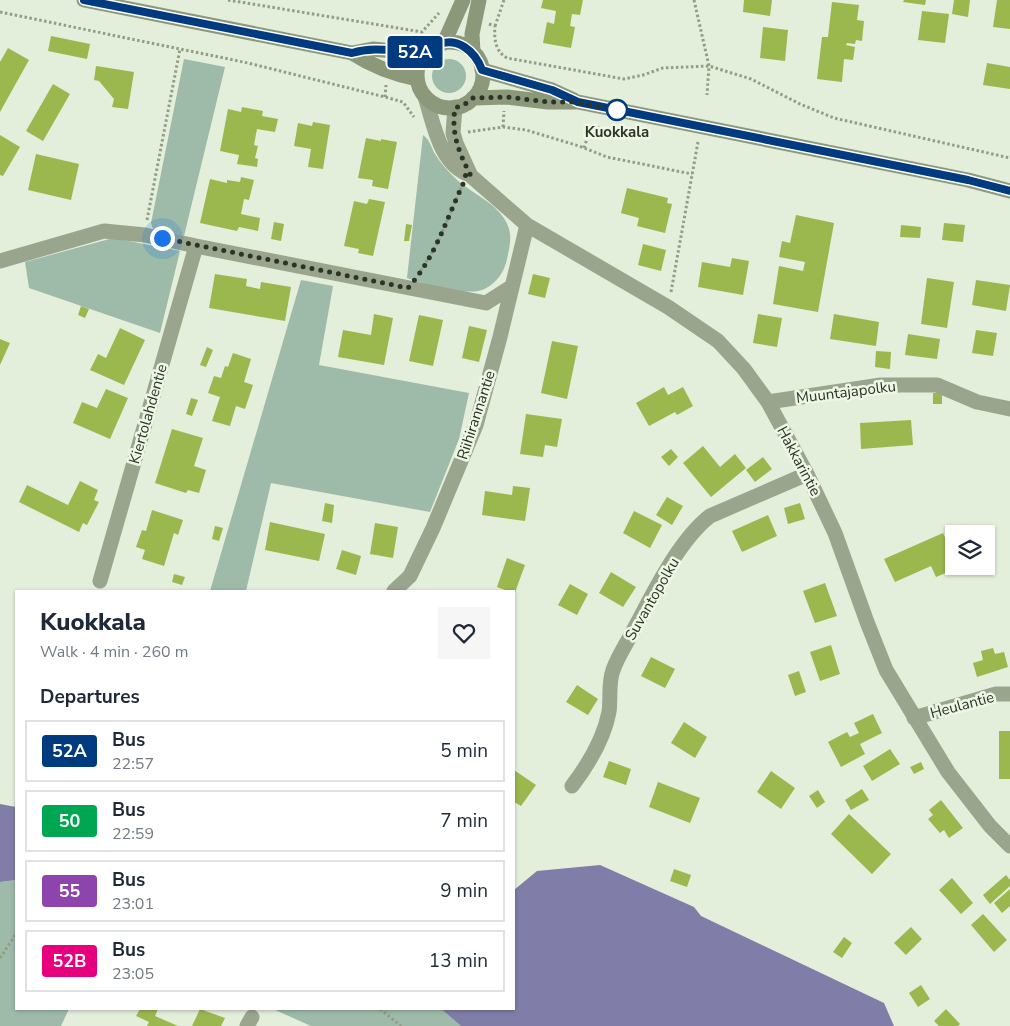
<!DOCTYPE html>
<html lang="en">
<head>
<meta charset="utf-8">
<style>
  :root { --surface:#fff; --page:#f6f6f7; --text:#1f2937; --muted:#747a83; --line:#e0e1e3 }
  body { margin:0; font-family:"Nunito Sans",sans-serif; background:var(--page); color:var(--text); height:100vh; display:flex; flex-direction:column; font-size:19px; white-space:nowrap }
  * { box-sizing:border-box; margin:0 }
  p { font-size:16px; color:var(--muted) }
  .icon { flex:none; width:28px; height:28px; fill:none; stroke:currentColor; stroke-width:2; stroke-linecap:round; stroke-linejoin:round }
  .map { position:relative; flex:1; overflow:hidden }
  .side { position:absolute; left:15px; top:590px; width:500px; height:420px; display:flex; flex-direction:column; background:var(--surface); border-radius:0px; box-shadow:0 1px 4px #0004 }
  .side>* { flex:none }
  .badge { padding:0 10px; border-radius:4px; font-size:18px; line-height:32px }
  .tools { position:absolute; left:945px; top:525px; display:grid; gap:10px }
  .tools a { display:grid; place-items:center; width:50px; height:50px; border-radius:0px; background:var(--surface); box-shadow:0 1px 4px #0004; font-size:25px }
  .you { position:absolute; width:25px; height:25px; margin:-12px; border:4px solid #fff; border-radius:50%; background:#1a73e8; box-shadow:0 0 0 8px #1a73e833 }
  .map>.badge { position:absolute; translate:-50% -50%; box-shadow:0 0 0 2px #fff }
  h2 { padding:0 25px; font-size:19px; line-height:45px }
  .round { display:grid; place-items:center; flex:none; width:52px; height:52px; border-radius:0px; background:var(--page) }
  .summary { display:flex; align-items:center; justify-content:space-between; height:85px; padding:0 25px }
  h1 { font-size:24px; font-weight:800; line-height:38px }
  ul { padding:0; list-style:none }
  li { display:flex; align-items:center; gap:15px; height:62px; margin:0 10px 8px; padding:0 15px; border:2px solid var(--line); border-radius:0px }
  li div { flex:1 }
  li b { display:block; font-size:19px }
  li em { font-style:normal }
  li .badge { min-width:55px; font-weight:700; text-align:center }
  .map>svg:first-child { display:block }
</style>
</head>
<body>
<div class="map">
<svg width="1010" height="1026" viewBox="0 0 1010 1026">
  <rect width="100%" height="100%" fill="#e3eedb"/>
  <path fill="#9dbba8" d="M184 59 225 67 184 236 153 229 151 223Z
    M432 76a17 17 0 1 1 34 0a17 17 0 1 1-34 0Z
    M423 135C430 140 431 147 435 154 441 164 449 172 457 180 474 195 503 206 509 229 512 239 509 249 507 259 504 274 493 288 478 291 463 294 421 284 407 278Z
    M113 238 180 251 160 333 29 288 25 262Z
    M301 280 333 286 319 365 469 393 459 439 430 512 271 483 246 591H210Z
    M16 880V1009H69L61 1026H0V882Z
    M273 1009H441L461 1026H311Z"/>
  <path fill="#807da8" d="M0 804 16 807V880L0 882Z
    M600 865 694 907 701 916 884 1003 894 1026H461L441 1009H514V890L537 871Z"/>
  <path fill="#9bb84f" d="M543 0H583L580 15 572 14 570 26 575 27 571 48 543 43 547 22 554 24 556 11 541 8Z
    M744 0H772L770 16 743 12Z
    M904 0H926L925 5 903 2Z
    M954 0H970L968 17 952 14Z
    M997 0H1010V29L993 27Z
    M832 2 859 5 857 20 864 21 862 41 856 40 855 44 847 43 846 45 855 47 853 60 844 59 842 82 817 79 822 37H828Z
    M922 11 949 14 945 43 918 40Z
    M763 27 788 30 785 61 760 58Z
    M51 36 90 44 87 59 48 51Z
    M8 48 29 60 0 112V62Z
    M987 63 1010 67V89L983 85Z
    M96 66 134 72 128 109 112 107 114 99 99 81 94 80Z
    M53 84 70 94 43 141 26 131Z
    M242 107 263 111 262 116 278 119 275 132 257 129 254 145 258 146 255 158 258 159 257 167 237 164 239 155 220 151 228 109 241 112Z
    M313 122 330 125 323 169 308 167 311 149 294 146 298 123 312 126Z
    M0 135 20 147 3 176 0 175Z
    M366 138 381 141V139L397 142 388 189 372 186 373 180 358 178Z
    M36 154 79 164 71 200 28 190Z
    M241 177 254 180 249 200 244 199 241 214 260 218 258 231 239 227 237 231 200 223 210 179 227 183V180L240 182Z
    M627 188 668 198 667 203 672 204 665 233 637 226 639 218 621 213Z
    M369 199 385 202 373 256 358 253 359 249 344 246 354 201 367 204Z
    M796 215 834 223 818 312 773 304 779 266 803 271 805 262 779 257 782 241 790 243Z
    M274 222 284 224 281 241 271 239Z
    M944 223 965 225 963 242 942 240Z
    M406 224 412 225 409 241H404Z
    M901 225 921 227 920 238 900 237Z
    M643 244 666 250 661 271 638 265Z
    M732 258 749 261 743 295 698 287 702 262 730 267Z
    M215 274 247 279 246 286 260 289 261 282 291 287 285 321 209 308Z
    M533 274 550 278 545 298 528 294Z
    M927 278 954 282 947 328 921 324Z
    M976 280 1010 285 1006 311 972 305Z
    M81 306 89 309 85 318 78 315Z
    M374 314 393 318 384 365 338 357 343 330 371 335Z
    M758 314 782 318 777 347 753 343Z
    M834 314 879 322 876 346 830 339Z
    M419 315 443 320 433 366 409 361Z
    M469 326 487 330 479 362 462 358Z
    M120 328 145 340 124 385 90 370 98 354 106 358Z
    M976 330 997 333 993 356 972 353Z
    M908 334 940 339 937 359 905 355Z
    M0 339 10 343 0 365Z
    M552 341 578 346 567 399 541 393Z
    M207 347 213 350 206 367 200 365Z
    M876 351 891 352 890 369 875 367Z
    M233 353 251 359 244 382 253 385 245 409 236 406 230 426 212 421 220 397 208 393 214 376 221 378 225 366 228 367Z
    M664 387 668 395 683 387 693 406 677 415 675 412 649 426 636 403Z
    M106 389 128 398 110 439 73 423 82 402 97 408Z
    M933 393H942V404H933Z
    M191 398 198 400 192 416 186 414Z
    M526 414 562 419 557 447 545 445 543 457 520 454Z
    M911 420 913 445 861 449 860 423Z
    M172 429 203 438 194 466 206 470 199 493 188 490 186 493 155 483Z
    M703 446 720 467 735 454 746 468 711 497 683 463Z
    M671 449 678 457 669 466 661 457Z
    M763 457 772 469 755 482 746 470Z
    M80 481 98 490 94 500 99 502 87 525 83 523 79 532 19 502 27 485 68 505Z
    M513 486 530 488 525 521 482 515 485 491 512 495Z
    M667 497 683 506 672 525 656 515Z
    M325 503 334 505 332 523 322 521Z
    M800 503 805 519 788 524 784 508Z
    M152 510 183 520 178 535 174 533 164 566 142 559 145 550 136 547 142 530 146 531Z
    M634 511 662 525 650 548 623 533Z
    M768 515 777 536 742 552 732 531Z
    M270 522 325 534 319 561 265 550Z
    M375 523 398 527 393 558 370 554Z
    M215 526 223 528 219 541 212 539Z
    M943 533 953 555 948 557 953 570 936 577 931 566 895 582 884 559Z
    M342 550 361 556 356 575 336 569Z
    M507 558 525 565 514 595V591H508L497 587Z
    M611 572 636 587 623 607 599 593Z
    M174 574 185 577 182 585 172 582Z
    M825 583 837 616 815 623 803 591Z
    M570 584 588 594 577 615 558 605Z
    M831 645 840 674 820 681 810 652Z
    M993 648 995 654 1004 652 1008 667 977 677 973 663 983 660 981 651Z
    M651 657 675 669 665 688 641 676Z
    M799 671 806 692 795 696 788 675Z
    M577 685 598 699 588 715 566 702Z
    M873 714 882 733 860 744 865 754 841 767 828 742 847 732 850 737 859 733 854 723Z
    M684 722 707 737 695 758 671 743Z
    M999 731H1010V779H999Z
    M890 749 900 764 872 781 863 766Z
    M609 761 631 769 626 785 603 777Z
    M921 762 924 769 914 774 910 767Z
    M514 770 536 785 521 806 514 802Z
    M771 771 795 788 781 809 757 792Z
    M658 782 700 798 690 823 649 807Z
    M862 789 869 800 851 810 845 800Z
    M818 790 825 802 817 808 809 796Z
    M941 800 963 828 949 838 944 830 940 833 928 819 933 815 929 810Z
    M849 814 891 854 872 874 831 834Z
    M674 869 691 875 687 887 670 881Z
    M1006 875 1010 880V886L990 904 983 895Z
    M952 878 973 903 961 914 939 890Z
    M1010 889V906L1002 913 994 903Z
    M983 914 1007 940 994 952 971 925Z
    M911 927 922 939 906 955 894 943Z
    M844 937 852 943 842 958 833 952Z
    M921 985 930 999 918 1007 909 993Z
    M140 1009H158L155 1016 178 1026H147L149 1022 136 1016Z
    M200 1009 225 1018 221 1026H192Z
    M946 1009 960 1024 958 1026H939L934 1021Z"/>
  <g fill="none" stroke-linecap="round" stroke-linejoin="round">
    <path stroke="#929e84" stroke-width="3" stroke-dasharray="2.5 2.5" stroke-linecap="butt" d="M228 0 422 32 439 13
      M694 0 709 66 707 95
      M0 12 248 63 385 97 403 102 414 117
      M489 24 495 26C494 39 495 51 507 58L624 79 643 75 663 68 709 66 751 79 800 104 834 118 1010 158
      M495 26 504 0
      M385 97 386 85
      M503 127 504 111
      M468 132 503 127 526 130 579 146 607 157 692 174
      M584 148 591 126 612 131
      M147 220 180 49
      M418 275 437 244 462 186
      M671 292 698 142
      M0 958 16 934
      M380 1009 401 1026"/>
    <path stroke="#99a58c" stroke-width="15" d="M425 97C434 124 439 164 470 175
      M455 107 453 133 456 143 471 176 527 225 668 307 718 341 744 369 768 402 807 474 835 533 867 622 886 670 948 772 990 826 1010 846
      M0 261 104 231 145 235 196 246 486 303 511 287
      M768 402 881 385H937L977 402 1010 409
      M100 581 196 246
      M394 591 410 576 433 528 476 425 500 337 527 225
      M914 718 996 694H1010
      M572 786C588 765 604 738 609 712 611 698 608 684 613 670 618 656 627 643 634 629 653 594 678 541 710 516L807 474
      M247 1026 252 1017"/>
    <path stroke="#8c987a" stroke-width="15" d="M84 0 352 53C372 66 393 74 417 79
      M417 75a33 33 0 1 1 66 0a33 33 0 1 1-66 0Z
      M444 43 463 0
      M473 52 472 34 479 0
      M352 53 373 49 403 52 428 51
      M482 70 552 90 574 100
      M473 98 507 97 548 102H578L968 180 1010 191"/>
  </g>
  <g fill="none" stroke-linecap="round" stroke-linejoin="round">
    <defs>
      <path id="line" d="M84 0 352 53C376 46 395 52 419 52 426 52 430 48 437 45 457 36 475 51 482 70L552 90 578 102 968 180 1010 191"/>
    </defs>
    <use href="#line" stroke="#fff" stroke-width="11"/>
    <use href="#line" stroke="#003b80" stroke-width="8"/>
    <path stroke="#2f3327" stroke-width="5" stroke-dasharray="0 9" d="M162 238 408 288C435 258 446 220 463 184L466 174 471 176C459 153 451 134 455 108L465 104 473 98 507 97 548 102H578L620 111 617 110"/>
  </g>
  <circle fill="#fff" stroke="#003b80" stroke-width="2.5" cx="617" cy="110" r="10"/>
  <g text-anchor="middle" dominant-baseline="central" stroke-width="5" stroke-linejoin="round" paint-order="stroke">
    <g font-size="15" font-weight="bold" fill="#2f3327" stroke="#edf7e6">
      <text x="617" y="132">Kuokkala</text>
    </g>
    <g font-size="15" fill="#2f3327" stroke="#edf7e6">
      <text transform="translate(846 392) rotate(-7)">Muuntajapolku</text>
      <text transform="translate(148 414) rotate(-74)">Kiertolahdentie</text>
      <text transform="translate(476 415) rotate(-72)">Riihirannantie</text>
      <text transform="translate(799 461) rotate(62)">Hakkarintie</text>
      <text transform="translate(652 599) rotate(-60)">Suvantopolku</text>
      <text transform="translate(962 705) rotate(-15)">Heulantie</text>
    </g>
  </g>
</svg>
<div class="tools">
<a><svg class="icon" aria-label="layers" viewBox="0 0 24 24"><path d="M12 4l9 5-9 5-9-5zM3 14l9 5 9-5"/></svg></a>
</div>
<div class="you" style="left:162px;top:238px"></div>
<b class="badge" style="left:415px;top:52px;background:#003b80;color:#fff">52A</b>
<section class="side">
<div class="summary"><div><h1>Kuokkala</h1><p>Walk · 4 min · 260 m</p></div><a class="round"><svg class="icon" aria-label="heart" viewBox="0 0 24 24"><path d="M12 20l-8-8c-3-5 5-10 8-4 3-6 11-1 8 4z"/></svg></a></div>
<h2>Departures</h2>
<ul>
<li><span class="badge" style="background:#003b80;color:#fff">52A</span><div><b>Bus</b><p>22:57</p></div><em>5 min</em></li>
<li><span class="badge" style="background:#00a651;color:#fff">50</span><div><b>Bus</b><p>22:59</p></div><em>7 min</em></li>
<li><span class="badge" style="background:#8e44ad;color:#fff">55</span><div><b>Bus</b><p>23:01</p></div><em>9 min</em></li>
<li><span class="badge" style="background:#e6007e;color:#fff">52B</span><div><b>Bus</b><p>23:05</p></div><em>13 min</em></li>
</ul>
</section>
</div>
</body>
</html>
